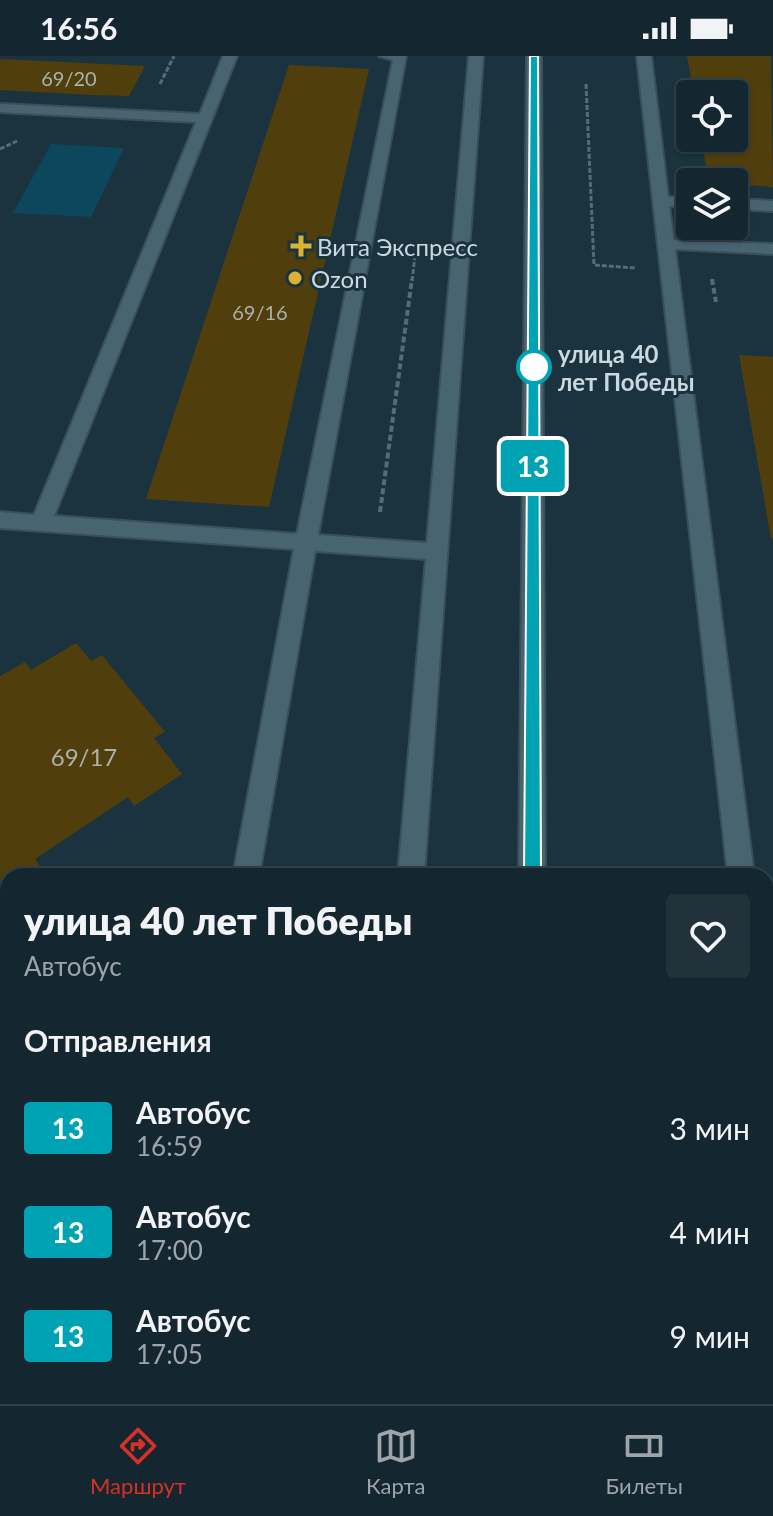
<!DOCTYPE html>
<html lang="ru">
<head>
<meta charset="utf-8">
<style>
  :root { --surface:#14262f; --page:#21323b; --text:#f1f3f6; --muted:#9da5aa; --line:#33434b; --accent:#d93025 }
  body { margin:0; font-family:Lato,sans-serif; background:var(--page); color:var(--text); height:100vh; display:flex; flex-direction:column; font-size:30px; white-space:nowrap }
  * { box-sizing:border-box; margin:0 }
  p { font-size:26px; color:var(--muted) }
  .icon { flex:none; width:44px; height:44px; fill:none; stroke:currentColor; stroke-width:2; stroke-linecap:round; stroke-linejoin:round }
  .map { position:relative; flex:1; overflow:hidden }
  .side { position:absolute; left:0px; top:812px; width:774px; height:536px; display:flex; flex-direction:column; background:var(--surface); border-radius:24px 24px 0 0; box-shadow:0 2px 6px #0004,0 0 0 2px var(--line) }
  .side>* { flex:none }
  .badge { padding:0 16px; border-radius:6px; font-size:28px; line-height:52px }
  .controls { position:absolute; left:676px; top:24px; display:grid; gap:16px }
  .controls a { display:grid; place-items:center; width:72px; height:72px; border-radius:8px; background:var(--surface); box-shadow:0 2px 6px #0004,0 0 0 2px var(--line); font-size:40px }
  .map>.badge { position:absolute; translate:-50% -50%; box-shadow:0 0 0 4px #fff }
  h2 { padding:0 24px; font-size:30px; line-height:72px }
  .round { display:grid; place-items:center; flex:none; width:84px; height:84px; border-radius:8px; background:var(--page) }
  .head { display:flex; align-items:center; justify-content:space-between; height:136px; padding:0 24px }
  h1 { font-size:38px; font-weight:800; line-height:60px }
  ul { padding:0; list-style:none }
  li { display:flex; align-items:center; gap:24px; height:104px; padding:0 24px }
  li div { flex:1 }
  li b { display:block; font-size:30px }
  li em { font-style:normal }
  li .badge { min-width:88px; font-weight:700; text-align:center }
  .status { display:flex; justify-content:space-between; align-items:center; height:56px; padding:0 40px; background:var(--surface); direction:ltr }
  .status svg { height:22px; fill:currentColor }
  .tab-bar { display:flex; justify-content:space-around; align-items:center; height:112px; border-top:2px solid var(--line); background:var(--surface); font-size:22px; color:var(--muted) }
  .tab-bar a { display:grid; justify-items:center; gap:4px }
  .tab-bar .active { color:var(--accent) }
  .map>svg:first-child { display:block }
</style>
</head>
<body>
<div class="status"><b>16:56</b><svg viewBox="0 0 49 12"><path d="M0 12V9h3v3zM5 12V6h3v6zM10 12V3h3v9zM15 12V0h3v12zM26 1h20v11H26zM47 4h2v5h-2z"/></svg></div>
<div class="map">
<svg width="773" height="1348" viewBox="0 0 773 1348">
  <rect width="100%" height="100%" fill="#1a333f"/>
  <path fill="#0c475d" d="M51 88 124 92 91 161 13 157Z"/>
  <path fill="#503f0d" d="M687 0H771L773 131 709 126 701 82H734V38H694Z
    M0 3 145 10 129 40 93 39 0 34Z
    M289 9 369 13 269 451 146 443Z
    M739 299 773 301V482L771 483Z
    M76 587 91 605 102 599 165 676 154 682 182 718 134 750 128 741 35 803 41 812 29 820H8V834L0 839V620L25 606 31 614Z
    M0 1266 8 1282V1306L0 1312Z
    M0 1312 8 1328V1340H14L18 1348H0Z"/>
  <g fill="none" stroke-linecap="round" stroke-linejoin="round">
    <defs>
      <path id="minor" d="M223 0H237L54 460 297 478 393 4 379 0H406L318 479 427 487 469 0H483L424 820H398L426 503 315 495 259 820H233L294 493 0 472V456L34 459 196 66 0 56V48L200 58Z
        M527 0H541L545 820H519Z
        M637 0H651L668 141H690V151L669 150 674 184 773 188V198L675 193 754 820H728Z
        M734 143 773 145V155L734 153Z
        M766 1018 773 1021V1107L766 1105Z
        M135 1340H169L167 1348H133Z
        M352 1340H386V1348H352Z
        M514 1340H548V1348H514Z"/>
    </defs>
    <use href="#minor" stroke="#3a5059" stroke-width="4"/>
    <path stroke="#566b76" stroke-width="3" stroke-dasharray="5 2" stroke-linecap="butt" d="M160 28 174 0
      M586 28 594 209 636 212
      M0 93 17 85
      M412 225 415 200"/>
    <path stroke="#566b76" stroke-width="4" stroke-dasharray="6 3" stroke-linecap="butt" d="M712 223 716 246
      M380 456 412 223"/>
    <path stroke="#566b76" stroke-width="6" stroke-dasharray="10 5" stroke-linecap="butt" d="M98 1348 100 1340"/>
    <use href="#minor" fill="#496471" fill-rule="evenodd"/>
  </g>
  <path fill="#00a3b4" stroke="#fff" stroke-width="2" d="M530 0H538L541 820 538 826 532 828 526 826 524 820Z"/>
  <g fill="#dcb233" stroke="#1a333f" stroke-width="3">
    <path d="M297 178h8v8h8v8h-8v8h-8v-8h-8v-8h8z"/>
    <circle cx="295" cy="222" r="8"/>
  </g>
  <circle fill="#fff" stroke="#00a3b4" stroke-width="4" cx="534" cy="311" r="16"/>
  <g text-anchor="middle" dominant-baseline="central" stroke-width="6" stroke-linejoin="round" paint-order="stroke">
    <g font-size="20" fill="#acb2ab">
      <text x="69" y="22">69/20</text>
      <text x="260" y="256">69/16</text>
    </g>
    <g font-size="24" fill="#cad9e0" stroke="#1a333f" text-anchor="start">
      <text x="317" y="190">Вита Экспресс</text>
      <text x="311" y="222">Ozon</text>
    </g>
    <g font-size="24" font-weight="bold" fill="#cad9e0" stroke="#1a333f" text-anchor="start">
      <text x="558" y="297">улица 40<tspan x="558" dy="28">лет Победы</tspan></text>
    </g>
    <g font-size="24" fill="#acb2ab">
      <text x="84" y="700">69/17</text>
    </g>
  </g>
</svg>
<div class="controls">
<a><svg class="icon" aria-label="locate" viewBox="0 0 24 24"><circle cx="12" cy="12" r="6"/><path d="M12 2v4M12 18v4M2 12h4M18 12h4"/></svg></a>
<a><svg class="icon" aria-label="layers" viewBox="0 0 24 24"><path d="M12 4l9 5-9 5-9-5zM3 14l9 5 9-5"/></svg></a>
</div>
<b class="badge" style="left:533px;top:410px;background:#00a3b4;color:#fff">13</b>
<section class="side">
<div class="head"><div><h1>улица 40 лет Победы</h1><p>Автобус</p></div><a class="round"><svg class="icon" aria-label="heart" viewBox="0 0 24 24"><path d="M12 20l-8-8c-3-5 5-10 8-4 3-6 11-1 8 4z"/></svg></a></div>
<h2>Отправления</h2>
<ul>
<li><span class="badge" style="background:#00a3b4;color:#fff">13</span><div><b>Автобус</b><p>16:59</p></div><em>3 мин</em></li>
<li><span class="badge" style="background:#00a3b4;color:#fff">13</span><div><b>Автобус</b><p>17:00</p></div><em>4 мин</em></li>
<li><span class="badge" style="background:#00a3b4;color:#fff">13</span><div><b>Автобус</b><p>17:05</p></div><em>9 мин</em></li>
</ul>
</section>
</div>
<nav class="tab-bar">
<a class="active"><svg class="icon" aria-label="directions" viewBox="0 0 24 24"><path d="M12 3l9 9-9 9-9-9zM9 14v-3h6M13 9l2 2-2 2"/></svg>Маршрут</a>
<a><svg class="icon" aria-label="map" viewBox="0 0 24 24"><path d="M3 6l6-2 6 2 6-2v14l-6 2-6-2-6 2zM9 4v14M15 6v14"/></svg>Карта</a>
<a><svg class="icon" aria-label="tickets" viewBox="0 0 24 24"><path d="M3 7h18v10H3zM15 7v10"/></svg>Билеты</a>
</nav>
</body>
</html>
